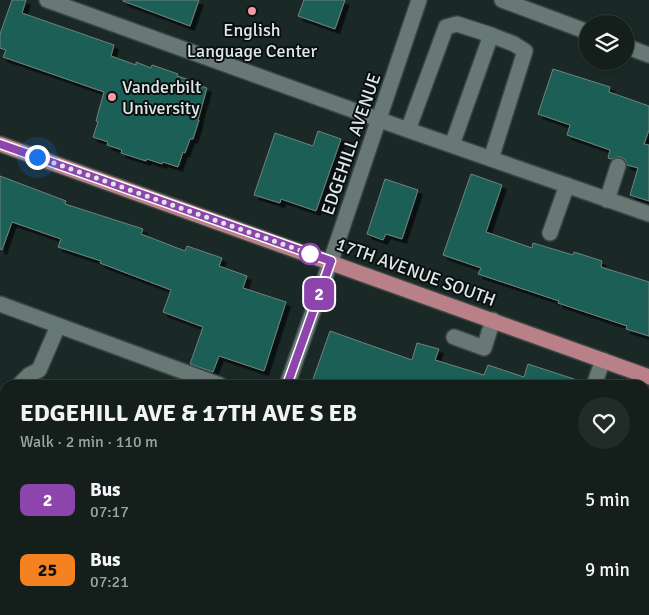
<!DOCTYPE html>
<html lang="en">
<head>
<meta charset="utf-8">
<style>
  :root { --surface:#141f1c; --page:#212c29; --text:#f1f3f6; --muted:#9da2a3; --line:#333d3b }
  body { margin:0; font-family:Signika,sans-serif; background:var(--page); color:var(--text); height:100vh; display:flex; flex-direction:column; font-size:19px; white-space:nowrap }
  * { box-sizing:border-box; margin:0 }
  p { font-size:16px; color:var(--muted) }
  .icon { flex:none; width:28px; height:28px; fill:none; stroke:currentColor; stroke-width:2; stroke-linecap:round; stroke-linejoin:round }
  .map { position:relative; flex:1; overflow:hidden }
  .panel { position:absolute; left:0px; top:380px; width:650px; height:235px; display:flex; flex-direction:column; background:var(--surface); border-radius:15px 15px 0 0; box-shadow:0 1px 4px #0004,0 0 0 1px var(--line) }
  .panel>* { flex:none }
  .badge { padding:0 10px; border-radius:8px; font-size:18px; line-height:32px }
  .controls { position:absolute; left:579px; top:15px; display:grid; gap:10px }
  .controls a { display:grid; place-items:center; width:55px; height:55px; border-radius:50%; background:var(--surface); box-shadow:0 1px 4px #0004,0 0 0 1px var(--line); font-size:25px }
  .you { position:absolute; width:25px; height:25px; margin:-12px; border:4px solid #fff; border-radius:50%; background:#1a73e8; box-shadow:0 0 0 8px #1a73e833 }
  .map>.badge { position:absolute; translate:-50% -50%; box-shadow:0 0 0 2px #fff }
  .round { display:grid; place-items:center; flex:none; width:52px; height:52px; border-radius:26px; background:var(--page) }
  .summary { display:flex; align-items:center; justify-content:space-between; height:85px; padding:0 20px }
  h1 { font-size:24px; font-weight:800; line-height:38px }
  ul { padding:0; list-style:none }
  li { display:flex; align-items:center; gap:15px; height:70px; padding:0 20px }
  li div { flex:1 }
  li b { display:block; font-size:19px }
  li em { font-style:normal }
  li .badge { min-width:55px; font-weight:700; text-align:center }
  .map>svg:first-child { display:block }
</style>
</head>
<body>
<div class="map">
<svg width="649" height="615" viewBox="0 0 649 615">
  <defs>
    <filter id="shadow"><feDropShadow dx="4.5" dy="4.5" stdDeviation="0" flood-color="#0009"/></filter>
  </defs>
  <rect width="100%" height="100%" fill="#1a2926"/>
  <path fill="#1b5f56" stroke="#70827f" filter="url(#shadow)" d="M12 0H26L22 13 114 45 111 56 136 65V62L151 68 152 65 178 74 177 76 193 81 192 83 207 88 198 120H199L193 139H190L185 153 183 152 178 167 163 162 162 164 147 159 146 161 121 153 122 150 107 145 108 142 93 137 98 122 96 121 104 92 3 57 6 50 0 48V34Z
    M123 0H199L190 26 123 1Z
    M304 0H345L335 29 298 16Z
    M553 69 610 87 609 92 649 106V130L644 144 649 145V201L630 195 638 168 627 165 625 160 621 157H617L611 159 608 158 610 150 567 135 570 125 538 114Z
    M318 131 341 139 316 211 281 199 280 203 254 195 275 133 313 146Z
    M471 174 502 185 486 232 532 248 533 243 573 255 574 252 602 261 601 267 649 282V336L626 329 627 326 558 303 559 301 478 274 481 268 443 255Z
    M0 176 66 201 65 204 143 229 141 234 185 251 187 246 222 258 219 266 247 276 243 288 286 302 264 371 219 356 213 372 190 364 203 327 163 312 171 290 100 263 101 261 58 247 61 239 12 222 2 250 0 249Z
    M385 179 418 190 402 239 386 234 383 240 367 234Z
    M330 331 412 360 417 343 439 349 435 360 484 375 488 365 524 377 528 364 583 382V385H311Z"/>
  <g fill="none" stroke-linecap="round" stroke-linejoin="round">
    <path stroke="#384643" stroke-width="15" stroke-dasharray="15 8" stroke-linecap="butt" d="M645 579 649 581"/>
    <defs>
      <path id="minor" d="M47 0 408 130 649 214
        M502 0 588 32
        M625 46 649 55
        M408 130 446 27 457 24 491 35
        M452 145 491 35 514 44 525 51 491 159
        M607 200 618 166
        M550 233 567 185
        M0 304 220 385
        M454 337 484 348 493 320
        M19 385 29 375 39 370 58 326
        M287 385 336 246 419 0
        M594 385 603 360
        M0 432 5 419
        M645 540 649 541
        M36 615 38 610
        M208 615 210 610
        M303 615 305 610
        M591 615 592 610"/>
      <path id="major" d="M0 144 649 377
        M0 470 5 472
        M410 610 425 615"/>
    </defs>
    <use href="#minor" stroke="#394543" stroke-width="18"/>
    <use href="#major" stroke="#394543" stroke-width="18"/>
    <use href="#minor" stroke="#677875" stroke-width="15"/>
    <use href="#major" stroke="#ba8087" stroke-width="15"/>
  </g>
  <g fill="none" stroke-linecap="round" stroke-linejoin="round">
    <defs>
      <path id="line" d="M0 144 331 261 287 385"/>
    </defs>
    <use href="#line" stroke="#fff" stroke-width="11"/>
    <use href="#line" stroke="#8e44ad" stroke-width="8"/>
    <path stroke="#dfe8e7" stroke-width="5" stroke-dasharray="0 9" d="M37 157 313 255 310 254"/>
  </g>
  <g fill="#f49aa4" stroke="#09100f" stroke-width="2">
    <circle cx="252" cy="11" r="5"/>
    <circle cx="112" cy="97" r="5"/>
  </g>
  <circle fill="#fff" stroke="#8e44ad" stroke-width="2.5" cx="310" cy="254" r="10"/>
  <g text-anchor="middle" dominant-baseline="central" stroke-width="4" stroke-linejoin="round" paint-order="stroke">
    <g font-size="18" fill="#dfe8e7" stroke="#09100f">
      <text x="252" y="30">English<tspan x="252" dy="21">Language Center</tspan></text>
      <text x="122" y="87" text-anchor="start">Vanderbilt<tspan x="122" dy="21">University</tspan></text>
    </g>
    <g font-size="18" fill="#dfe8e7" stroke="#09100f">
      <text transform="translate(351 144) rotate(-71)">EDGEHILL AVENUE</text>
      <text transform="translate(416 272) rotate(20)">17TH AVENUE SOUTH</text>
    </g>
  </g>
</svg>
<div class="controls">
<a><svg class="icon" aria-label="layers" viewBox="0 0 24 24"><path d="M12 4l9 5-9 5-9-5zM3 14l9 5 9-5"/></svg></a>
</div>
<div class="you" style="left:37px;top:157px"></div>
<b class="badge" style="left:319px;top:294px;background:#8e44ad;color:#fff">2</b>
<section class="panel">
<div class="summary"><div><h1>EDGEHILL AVE &amp; 17TH AVE S EB</h1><p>Walk · 2 min · 110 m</p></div><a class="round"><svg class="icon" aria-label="heart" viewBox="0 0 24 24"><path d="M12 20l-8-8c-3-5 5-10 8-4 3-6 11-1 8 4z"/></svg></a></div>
<ul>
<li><span class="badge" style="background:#8e44ad;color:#fff">2</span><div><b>Bus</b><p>07:17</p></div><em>5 min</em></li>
<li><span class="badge" style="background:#f58220;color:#111">25</span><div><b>Bus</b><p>07:21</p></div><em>9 min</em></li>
</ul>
</section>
</div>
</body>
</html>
